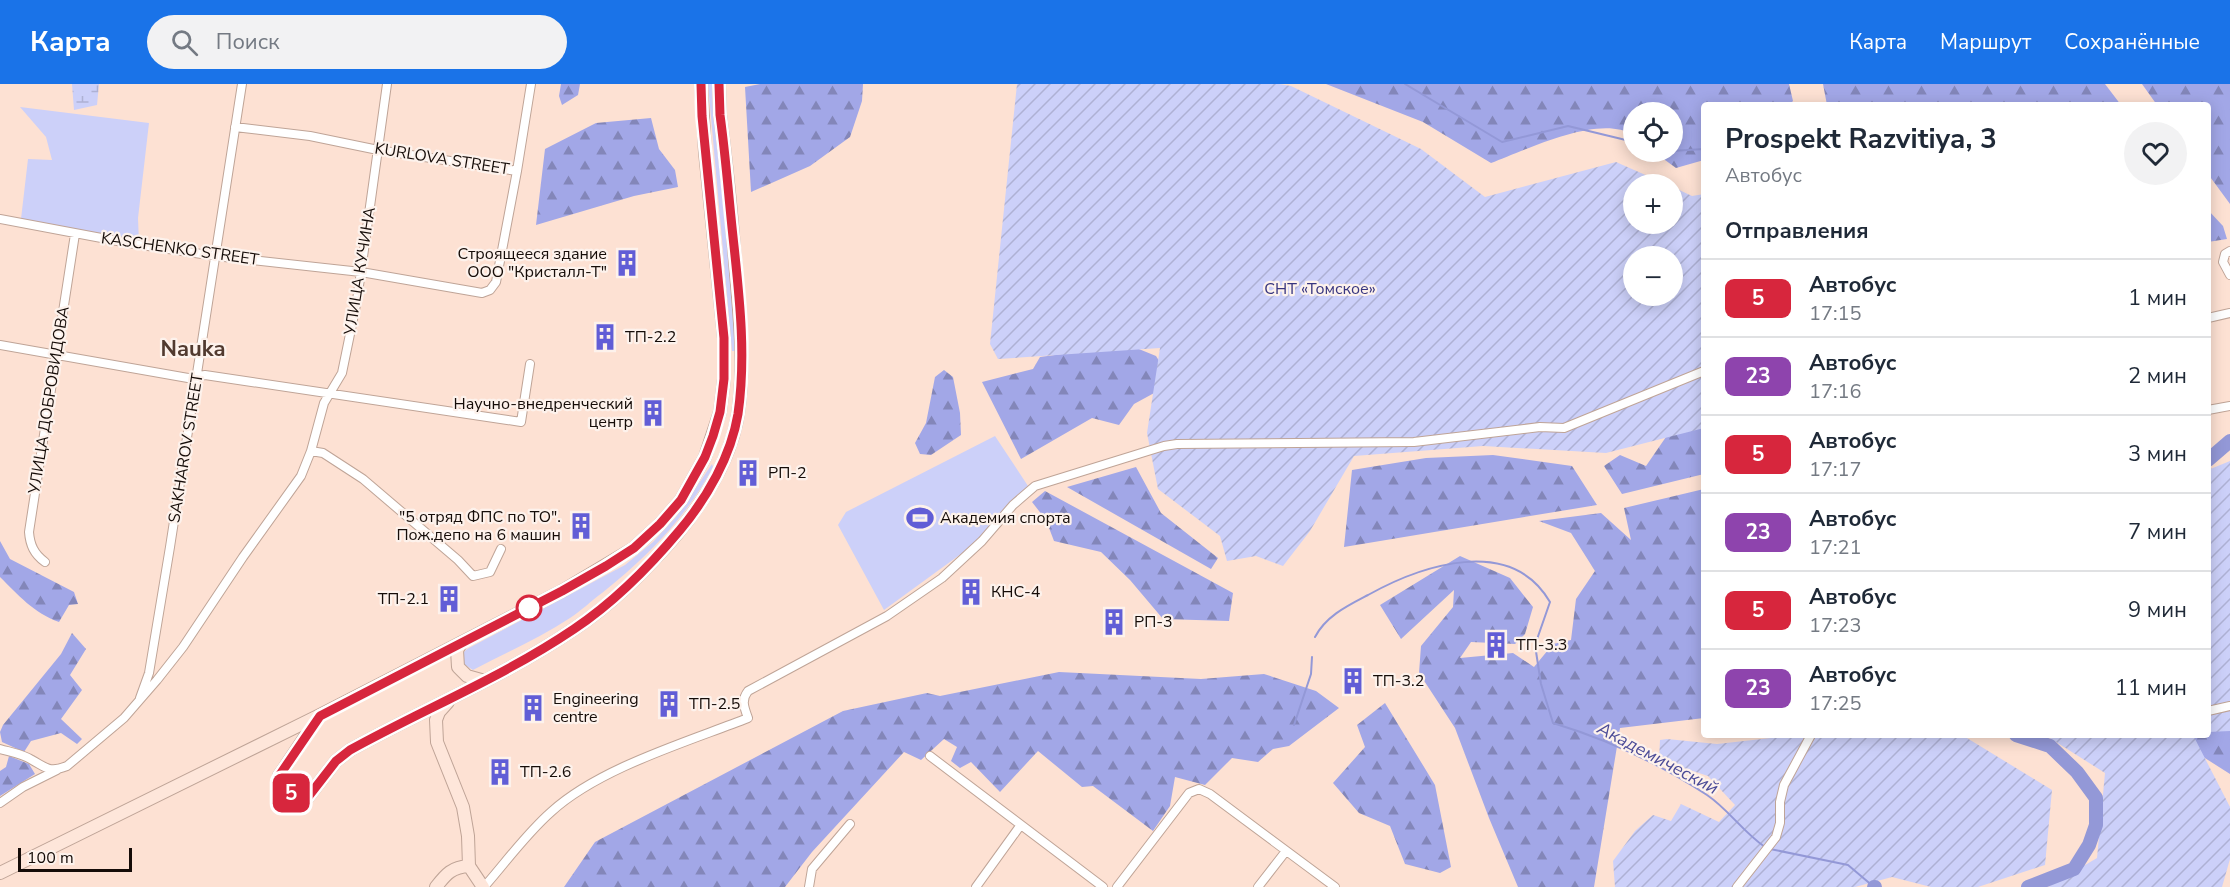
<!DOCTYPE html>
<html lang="ru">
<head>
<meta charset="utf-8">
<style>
  :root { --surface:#fff; --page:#f2f2f3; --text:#1f2937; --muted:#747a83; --line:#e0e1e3; --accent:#1a73e8 }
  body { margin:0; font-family:"Nunito Sans",sans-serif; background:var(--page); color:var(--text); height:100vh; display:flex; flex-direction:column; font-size:22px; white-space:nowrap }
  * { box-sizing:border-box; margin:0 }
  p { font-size:20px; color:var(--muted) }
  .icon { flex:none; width:33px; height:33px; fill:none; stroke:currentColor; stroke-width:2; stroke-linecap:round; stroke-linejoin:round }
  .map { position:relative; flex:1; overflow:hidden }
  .details { position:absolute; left:1701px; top:18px; width:510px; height:636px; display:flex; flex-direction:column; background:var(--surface); border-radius:6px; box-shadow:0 3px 15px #0003 }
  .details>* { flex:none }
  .badge { padding:0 12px; border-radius:9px; font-size:21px; line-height:39px }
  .controls { position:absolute; left:1623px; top:18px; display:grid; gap:12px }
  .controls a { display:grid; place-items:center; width:60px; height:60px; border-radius:50%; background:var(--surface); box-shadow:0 3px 15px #0003; font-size:30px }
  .scale { position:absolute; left:18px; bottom:15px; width:114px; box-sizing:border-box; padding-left:6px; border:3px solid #150c08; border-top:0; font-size:16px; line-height:21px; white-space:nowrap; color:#150c08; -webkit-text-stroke:4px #fdf2ec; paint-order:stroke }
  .map>.badge { position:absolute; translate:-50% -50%; box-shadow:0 0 0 3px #fff }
  h2 { padding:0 24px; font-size:22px; line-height:54px }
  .round { display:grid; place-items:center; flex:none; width:63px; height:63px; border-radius:32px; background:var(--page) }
  .overview { display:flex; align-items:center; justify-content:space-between; height:102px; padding:0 24px }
  h1 { font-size:28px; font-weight:700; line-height:45px }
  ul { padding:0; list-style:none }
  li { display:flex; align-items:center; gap:18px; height:78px; padding:0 24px; border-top:2px solid var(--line) }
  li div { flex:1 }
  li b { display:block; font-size:22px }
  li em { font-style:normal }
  li .badge { min-width:66px; font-weight:700; text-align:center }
  header { display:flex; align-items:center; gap:36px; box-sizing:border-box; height:84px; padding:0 30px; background:var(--accent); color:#fff }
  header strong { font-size:28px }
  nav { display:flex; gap:33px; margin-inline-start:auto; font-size:21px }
  .search { width:420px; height:54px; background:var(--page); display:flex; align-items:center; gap:15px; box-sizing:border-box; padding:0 21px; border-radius:33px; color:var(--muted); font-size:22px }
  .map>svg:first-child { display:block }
</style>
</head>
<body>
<header>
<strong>Карта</strong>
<div class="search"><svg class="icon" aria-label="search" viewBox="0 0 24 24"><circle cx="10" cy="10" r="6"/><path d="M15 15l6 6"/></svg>Поиск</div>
<nav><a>Карта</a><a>Маршрут</a><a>Сохранённые</a></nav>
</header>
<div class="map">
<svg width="2230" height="803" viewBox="0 0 2230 803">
  <defs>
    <pattern id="forest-firs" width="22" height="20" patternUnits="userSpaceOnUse" patternTransform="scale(1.5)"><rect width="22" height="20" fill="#a2a7e7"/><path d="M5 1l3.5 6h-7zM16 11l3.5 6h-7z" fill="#8386b9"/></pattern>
    <pattern id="wetland-marsh" width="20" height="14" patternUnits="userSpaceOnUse" patternTransform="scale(1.5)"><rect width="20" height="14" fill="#ccd0f9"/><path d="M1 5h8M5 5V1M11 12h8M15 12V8" fill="none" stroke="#aeb1d4"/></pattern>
    <pattern id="garden-furrows" width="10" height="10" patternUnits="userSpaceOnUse" patternTransform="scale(1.5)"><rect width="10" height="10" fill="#ccd0f9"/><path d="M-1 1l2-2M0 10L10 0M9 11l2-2" fill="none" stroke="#aeb1d4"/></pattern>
  </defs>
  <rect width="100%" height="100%" fill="#fde1d3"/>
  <path fill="#ccd0f9" d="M708 0H713L736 267H732Z
    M20 23 149 39 138 134 139 159 21 135 28 75 52 76 46 53Z
    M995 352 1028 402 976 459 884 526 838 441 846 428Z
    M712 380 713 383C686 434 647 473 602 509 591 517 581 527 570 534 540 554 505 569 473 586L462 579 461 571 467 565 625 481 653 458 676 433Z"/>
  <path fill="url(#forest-firs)" d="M561 0H580L578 11 562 21 559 12Z
    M760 0H863L862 17 850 53 810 82 751 108 745 3Z
    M1326 0H1789L1793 17 1789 21H1704V76L1676 84 1654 68H1672V28H1634L1633 51C1600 29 1526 66 1491 79L1423 38Z
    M1823 0H2105L2121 21H1827Z
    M2142 0H2230V120L2208 90V21H2157Z
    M651 34 659 65 675 86 678 103 634 112 536 141 545 65 596 39Z
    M2208 126 2223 142 2227 155 2208 158Z
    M1129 261 1156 272 1166 288 1156 308 1134 320 1119 341 1092 334 1021 375 982 298 1033 285 1040 273Z
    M944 286 953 293 960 329 961 351 931 371 920 370 915 359 926 339 935 293Z
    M1704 343V390L1622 410 1604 382 1620 371 1646 382 1668 350Z
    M1493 371 1572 382 1597 421 1344 463 1352 386 1426 374Z
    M1136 383 1161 429 1218 474 1211 485 1067 403Z
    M1704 405V634L1620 644 1594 803H1518L1489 734 1455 644 1419 589 1421 562 1453 523 1454 506 1401 555 1380 521 1460 472 1510 494 1533 523 1525 550 1515 560 1471 558 1460 574 1513 569 1534 583 1553 560 1571 556 1576 515 1595 487 1571 449 1539 437 1601 429 1631 456 1624 424Z
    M1045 407 1233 509 1229 537 1163 535 1130 496 1101 468 1054 457 1046 436 1032 418Z
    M0 457 10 475 74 508 78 520 69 521 59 538C34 529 18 511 0 493Z
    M72 549 86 565 70 591 82 606 61 635 82 655 77 660 61 649 31 657 24 668 2 658 0 648 3 641 61 570Z
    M1059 588 1201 595 1264 590 1316 607 1339 624 1289 662 1273 665 1258 678 1232 674 1205 701 1175 693 1170 722 1153 747 1093 702 1082 703 1038 667 1000 708 971 678 960 684 951 677 957 663 944 655 921 676 904 668 812 768 785 803H564L595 758 843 627 927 609 940 612Z
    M1385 619 1435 701 1451 783 1440 789 1405 780 1390 742 1359 729 1333 699 1365 663 1357 641Z
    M2230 636V690L2175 655 2162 651H2208V637Z
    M9 672 29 680 35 690 0 712V687L6 683Z"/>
  <path fill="url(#wetland-marsh)" d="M72 0H99L97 21 74 26Z"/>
  <path fill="url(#garden-furrows)" fill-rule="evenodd" d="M1017 0H1279L1291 2 1421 65 1485 113 1616 78 1666 100H1634V140H1672L1673 103 1692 112 1704 110V344L1606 369 1483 362 1354 372 1310 447 1283 482 1256 472 1227 477 1220 452 1158 405 1147 349 1160 264 998 275 990 260ZM1634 172H1672V212H1634Z
    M2230 377V647L2208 648V386Z
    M1798 651H1962L2052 706 2045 781 1978 803H1931L1892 793 1855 803H1615L1613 777 1635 747 1653 731 1671 737 1681 720 1719 738 1735 721 1708 692 1659 676 1660 656 1667 655 1717 660Z
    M2045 651H2193L2230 723V775L2222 803H2048L2097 774 2105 689Z"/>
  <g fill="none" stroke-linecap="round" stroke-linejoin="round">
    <path stroke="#9398d7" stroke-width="2" d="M1405 0 1502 58 1568 42 1634 58
      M1672 67 1704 65
      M1315 553C1326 532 1347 522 1368 511 1422 481 1511 451 1550 518L1535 561 1541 600 1553 639C1606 655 1660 680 1707 711 1728 725 1743 748 1765 763
      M1294 641 1311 590 1312 573
      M1770 765 1848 781 1874 803"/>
    <path stroke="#9398d7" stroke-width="14" d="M2208 376 2230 357
      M2016 651 2050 662 2077 688 2096 714V741L2089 761 2074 785 2028 803
      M1874 803H1875"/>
    <defs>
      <path id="street" d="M517 87 531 0
        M0 135 128 159 215 172 361 188 482 209 490 206 496 198 517 87 378 66 310 52 235 43
        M2230 167 2225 170 2223 178 2230 191
        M2208 234 2230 229
        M0 261 188 294 205 291 521 338 530 280
        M2208 326 2230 322
        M311 367 323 369 363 395 458 476 473 492 490 488 501 465
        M45 478C34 470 30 461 29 448L75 150
        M140 614 149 589 170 463 242 0
        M2208 627 2230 622
        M0 665C10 668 23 670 32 676 47 684 49 689 67 682L124 634 157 596 183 563 243 473 301 392 311 367 324 319 342 289 357 216 387 0
        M930 672 1103 803
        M0 719 23 703 57 686
        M484 803C506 778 526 750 551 728 599 684 687 658 748 634 744 623 741 616 748 607L887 532 942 494 982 457 1013 421 1035 402 1164 362 1177 360 1414 358 1540 343 1564 344 1704 287
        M809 803 812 785 850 740
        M976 803 1020 742
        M1117 803 1189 709 1199 705 1210 710 1335 803
        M1258 803 1286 767
        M1737 803 1776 753 1780 739V718L1784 701 1811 651"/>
      <path id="secondary" d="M462 558 457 566 458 583 467 592 485 597
        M448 618 439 628 436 636 437 658 463 723 468 752 469 782 483 803
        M319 632 279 692 282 702 301 715 308 713 336 677 350 666C424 625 503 593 574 545 612 520 647 485 677 450 705 416 731 374 738 330 745 282 740 236 736 189 732 136 727 83 720 31L719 0
        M0 789 320 631 562 507 634 464 660 440 681 416 705 373 720 328 724 295V254L705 68 701 0
        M436 803C446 790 452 783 469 782"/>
    </defs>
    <use href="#street" stroke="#bfa497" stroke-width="10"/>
    <use href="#secondary" stroke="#bfa497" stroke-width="14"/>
    <use href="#street" stroke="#fff" stroke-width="8"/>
    <use href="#secondary" stroke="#fee6da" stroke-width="12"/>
  </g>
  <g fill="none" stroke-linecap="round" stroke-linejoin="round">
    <defs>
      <path id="line" d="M701 0 702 32 724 254V295L720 328 713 352 705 373 681 416 660 440 634 464 606 482 562 507 320 632 279 692C279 703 291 711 301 715L308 713 336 677 350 666C424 625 503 593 574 545 613 519 649 483 680 446 707 414 731 372 738 330 746 274 740 218 734 162 729 118 726 74 720 31L719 0"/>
    </defs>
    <use href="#line" stroke="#fff" stroke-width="14"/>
    <use href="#line" stroke="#d7263d" stroke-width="9"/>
  </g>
  <defs>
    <symbol id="building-bare" viewBox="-9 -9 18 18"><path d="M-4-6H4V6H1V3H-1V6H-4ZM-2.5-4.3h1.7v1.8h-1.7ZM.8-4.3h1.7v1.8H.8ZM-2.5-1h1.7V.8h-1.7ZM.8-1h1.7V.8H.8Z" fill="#615dd6" stroke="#fdf2ec" stroke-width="2.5" paint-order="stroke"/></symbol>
    <symbol id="stadium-bare" viewBox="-9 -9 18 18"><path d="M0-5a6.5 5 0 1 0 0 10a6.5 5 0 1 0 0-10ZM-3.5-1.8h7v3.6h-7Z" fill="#615dd6" stroke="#fdf2ec" stroke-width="2.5" paint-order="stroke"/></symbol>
  </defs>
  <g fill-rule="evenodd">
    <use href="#building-bare" x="608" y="160" width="38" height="38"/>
    <use href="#building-bare" x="586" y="234" width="38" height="38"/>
    <use href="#building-bare" x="634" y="310" width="38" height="38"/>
    <use href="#building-bare" x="729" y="370" width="38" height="38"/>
    <use href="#stadium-bare" x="901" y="415" width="38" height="38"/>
    <use href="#building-bare" x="562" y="423" width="38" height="38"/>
    <use href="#building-bare" x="952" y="489" width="38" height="38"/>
    <use href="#building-bare" x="430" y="496" width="38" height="38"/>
    <use href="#building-bare" x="1095" y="519" width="38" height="38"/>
    <use href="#building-bare" x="1477" y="542" width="38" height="38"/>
    <use href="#building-bare" x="1334" y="578" width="38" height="38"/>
    <use href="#building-bare" x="650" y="601" width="38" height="38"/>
    <use href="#building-bare" x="514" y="605" width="38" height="38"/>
    <use href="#building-bare" x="481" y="669" width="38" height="38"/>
  </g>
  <circle fill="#fff" stroke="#d7263d" stroke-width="3" cx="529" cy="524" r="12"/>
  <g text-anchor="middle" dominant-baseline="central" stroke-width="4.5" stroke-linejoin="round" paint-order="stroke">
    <g font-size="16" fill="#150c08" stroke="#fdf2ec">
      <text transform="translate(442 75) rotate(9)">KURLOVA STREET</text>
      <text transform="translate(180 165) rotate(8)">KASCHENKO STREET</text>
      <text transform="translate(360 187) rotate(-81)">УЛИЦА КУЧИНА</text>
      <text transform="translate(49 316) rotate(-81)">УЛИЦА ДОБРОВИДОВА</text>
      <text transform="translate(186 364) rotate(-81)">SAKHAROV STREET</text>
    </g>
    <g font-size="16" fill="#150c08" stroke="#fdf2ec" text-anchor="start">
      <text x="607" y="170" text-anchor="end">Строящееся здание<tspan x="607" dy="18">ООО "Кристалл-Т"</tspan></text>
      <text x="625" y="253">ТП-2.2</text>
      <text x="633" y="320" text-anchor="end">Научно-внедренческий<tspan x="633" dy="18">центр</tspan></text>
      <text x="768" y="389">РП-2</text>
      <text x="561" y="433" text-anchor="end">"5 отряд ФПС по ТО".<tspan x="561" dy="18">Пож.депо на 6 машин</tspan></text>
      <text x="940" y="434">Академия спорта</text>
      <text x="991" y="508">КНС-4</text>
      <text x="429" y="515" text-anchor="end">ТП-2.1</text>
      <text x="1134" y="538">РП-3</text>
      <text x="1516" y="561">ТП-3.3</text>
      <text x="1373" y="597">ТП-3.2</text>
      <text x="553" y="615">Engineering<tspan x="553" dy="18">centre</tspan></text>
      <text x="689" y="620">ТП-2.5</text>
      <text x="520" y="688">ТП-2.6</text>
    </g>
    <g font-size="16" fill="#37357f" stroke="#fdf2ec">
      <text x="1320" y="205">СНТ «Томское»</text>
    </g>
    <g font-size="18" font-style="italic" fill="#4b4b97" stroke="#fdf2ec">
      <text transform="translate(1658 674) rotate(28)">Академический</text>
    </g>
    <g font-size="22" font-weight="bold" fill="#513a2f" stroke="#fdf2ec">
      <text x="193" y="265">Nauka</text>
    </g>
  </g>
</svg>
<div class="controls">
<a><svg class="icon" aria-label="locate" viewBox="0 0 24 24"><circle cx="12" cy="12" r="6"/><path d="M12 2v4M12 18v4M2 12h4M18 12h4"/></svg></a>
<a>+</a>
<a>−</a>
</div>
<div class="scale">100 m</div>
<b class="badge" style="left:291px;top:709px;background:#d7263d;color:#fff">5</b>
<section class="details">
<div class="overview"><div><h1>Prospekt Razvitiya, 3</h1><p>Автобус</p></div><a class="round"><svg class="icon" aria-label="heart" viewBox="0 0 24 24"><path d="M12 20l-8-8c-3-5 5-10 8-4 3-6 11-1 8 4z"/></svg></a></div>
<h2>Отправления</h2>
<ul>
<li><span class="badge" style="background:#d7263d;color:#fff">5</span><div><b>Автобус</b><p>17:15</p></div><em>1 мин</em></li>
<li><span class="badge" style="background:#8e44ad;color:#fff">23</span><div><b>Автобус</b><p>17:16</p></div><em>2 мин</em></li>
<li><span class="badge" style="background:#d7263d;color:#fff">5</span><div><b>Автобус</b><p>17:17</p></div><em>3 мин</em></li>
<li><span class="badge" style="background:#8e44ad;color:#fff">23</span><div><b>Автобус</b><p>17:21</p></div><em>7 мин</em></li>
<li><span class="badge" style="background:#d7263d;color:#fff">5</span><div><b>Автобус</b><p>17:23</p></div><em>9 мин</em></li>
<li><span class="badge" style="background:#8e44ad;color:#fff">23</span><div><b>Автобус</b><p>17:25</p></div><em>11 мин</em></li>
</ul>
</section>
</div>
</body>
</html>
